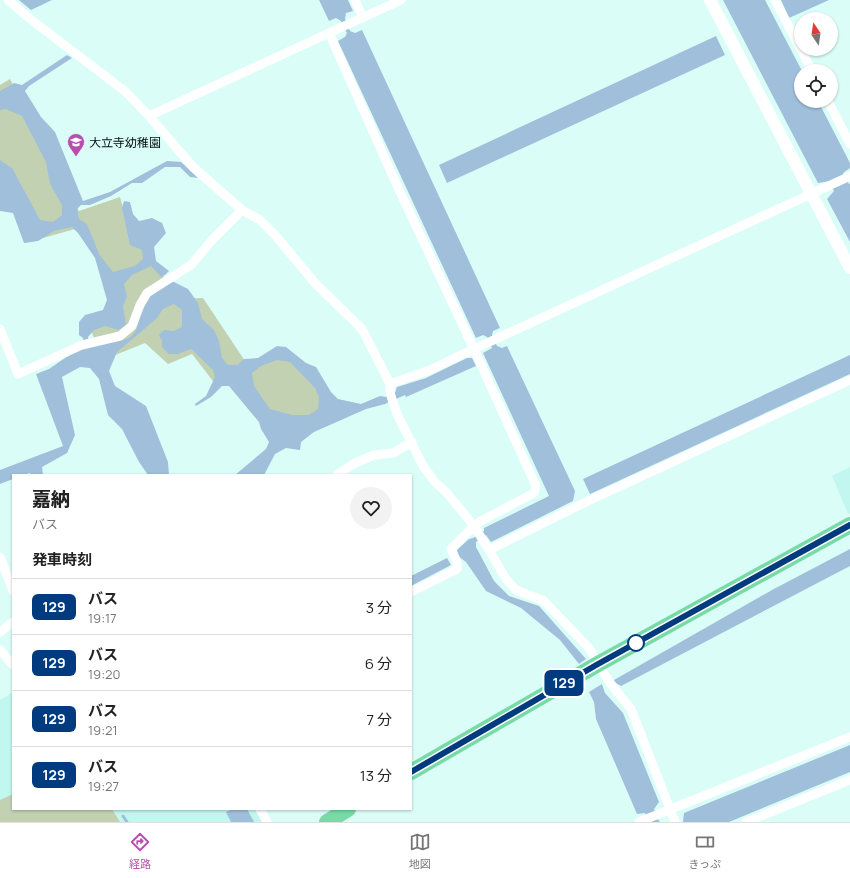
<!DOCTYPE html>
<html lang="ja">
<head>
<meta charset="utf-8">
<style>
  :root { --surface:#fff; --page:#f2f2f2; --text:#222; --muted:#767676; --line:#e0e0e0; --accent:#b94eae }
  body { margin:0; font-family:Manrope,"Noto Sans JP",sans-serif; background:var(--page); color:var(--text); height:100vh; display:flex; flex-direction:column; font-size:15px; white-space:nowrap }
  * { box-sizing:border-box; margin:0 }
  p { font-size:13px; color:var(--muted) }
  .icon { flex:none; width:22px; height:22px; fill:none; stroke:currentColor; stroke-width:2; stroke-linecap:round; stroke-linejoin:round }
  .map { position:relative; flex:1; overflow:hidden }
  .panel { position:absolute; left:12px; top:474px; width:400px; height:336px; display:flex; flex-direction:column; background:var(--surface); border-radius:0px; box-shadow:0 1px 3px #0004 }
  .panel>* { flex:none }
  .badge { padding:0 8px; border-radius:6px; font-size:14px; line-height:26px }
  .needle { width:26px; rotate:347deg }
  .fabs { position:absolute; left:794px; top:12px; display:grid; gap:8px }
  .fabs a { display:grid; place-items:center; width:44px; height:44px; border-radius:50%; background:var(--surface); box-shadow:0 1px 3px #0004; font-size:20px }
  .map>.badge { position:absolute; translate:-50% -50%; box-shadow:0 0 0 2px #fff }
  h2 { padding:0 20px; font-size:15px; line-height:36px }
  .round { display:grid; place-items:center; flex:none; width:42px; height:42px; border-radius:21px; background:var(--page) }
  .headline { display:flex; align-items:center; justify-content:space-between; height:68px; padding:0 20px }
  h1 { font-size:19px; font-weight:800; line-height:30px }
  ul { padding:0; list-style:none }
  li { display:flex; align-items:center; gap:12px; height:56px; padding:0 20px; border-top:1px solid var(--line) }
  li div { flex:1 }
  li b { display:block; font-size:15px }
  li em { font-style:normal }
  li .badge { min-width:44px; font-weight:700; text-align:center }
  .menu { display:flex; justify-content:space-around; align-items:center; height:56px; border-top:1px solid var(--line); background:var(--surface); font-size:11px; color:var(--muted) }
  .menu a { display:grid; justify-items:center; gap:2px }
  .menu .on { color:var(--accent) }
  .map>svg:first-child { display:block }
</style>
</head>
<body>
<div class="map">
<svg width="850" height="822" viewBox="0 0 850 822">
  <rect width="100%" height="100%" fill="#dbfdf8"/>
  <path fill="#c2f7f0" d="M850 467V513L848 514 832 476Z
    M13 692V809H257L264 822H0V700Z"/>
  <path fill="#c3d1b3" d="M10 79 79 211 120 197 133 243 148 246 175 299 203 298 247 364 290 354 342 414 279 446 230 379 216 385 192 354 168 364 145 343 103 360 86 318 118 309 86 226 25 243 0 179V85Z
    M13 794V809H112L120 822H0V800Z"/>
  <path fill="#9fbfda" fill-rule="evenodd" d="M19 0H52L31 10Z
    M319 0H348L353 11 346 13 345 19 350 31 355 33 362 30 500 328 493 331 492 335 497 346 502 348 507 346 575 491 573 501 491 542 486 535 476 542V547L494 581 509 596 539 606 586 659 579 664 560 640 521 608 486 591 466 562 458 556 457 550 469 539 473 538 484 531V528L549 496 483 353 492 348 487 337 483 335 476 338 338 41 345 37 347 33 341 21 336 18 329 21Z
    M723 0H765L802 71H801V101H818L850 163V168L843 173 849 184H850V242L827 199 834 191 830 181 818 183Z
    M781 0H829L789 18Z
    M716 36 725 55 447 183 439 165Z
    M67 55 72 58 29 86 25 91 41 117 55 132 83 201 110 192 167 161 181 162 198 178 190 177 180 167H165L142 183H132L111 196 90 205H81L77 209 79 219 87 224 99 254 113 272 135 266 143 259 142 250 130 245 122 208 124 201 130 202 133 214 139 221 152 218 162 223 166 233 154 247 156 261 169 271 165 275 161 277 151 266 132 275 124 284 127 296 123 306 126 324 119 330 105 326 94 330 88 337 90 346C100 345 123 342 130 337 140 330 138 318 142 308 146 297 159 290 169 283L172 281 188 289 198 303 202 319 214 330 219 341 222 358 228 365H237L244 359 258 358 277 346 286 347 306 363 316 367 331 392 338 399 361 404 380 396 386 397 395 393 397 387 426 378 467 358H472L476 366 406 397 405 395 385 404 366 409 314 432 301 442 300 450 286 448 275 454 264 475H235L266 449 269 442 261 429 259 422 229 386H222L211 397 196 406 195 404 206 396 215 377 213 370 191 349 178 354H169L162 347V341L159 335 164 330 174 331 182 327V310L174 304 163 309 156 319 117 352 109 371 115 386 146 406 168 462 169 475H148L139 462 122 429 108 415 99 379 90 368 80 367 62 377 75 435 67 453 42 467 43 475H31L30 473 24 475H13V479L0 484V470L63 446 36 374 49 369 68 356 84 347 83 338 79 335V322L85 315 103 310 107 300 95 258 78 233 72 227 54 231 38 241 24 243 13 213 0 211V159L1 161 12 168 40 220 53 222 62 215V205L50 184 46 162 22 116 6 109 0 110V91L14 83 22 85ZM277 360 290 362 315 388 319 397 318 409 309 415H292L270 409 254 386 252 373 261 366Z
    M850 355V374L590 494 583 479Z
    M850 549V566L621 686 616 683 614 680 772 590Z
    M447 558 451 565 411 586V576Z
    M602 684 605 693 623 713 659 802 654 809 659 821 660 822H648L645 813 637 814 596 719 594 702 589 692Z
    M850 745V772L729 822H683L684 813Z
    M233 809H247L254 822H231L226 812Z"/>
  <g fill="none" stroke-linecap="round" stroke-linejoin="round">
    <path stroke="#9fbfda" stroke-width="3" d="M123 816 127 822"/>
    <path stroke="#fff" stroke-width="9" d="M8 0 29 18 126 92 149 116 193 167 242 210 260 220 275 235 315 283 362 329 390 384V392L393 403 398 416 423 466 435 482 447 493 474 526 489 550 506 579 516 590 544 601 589 648 610 683 631 709 675 822
      M355 0 363 18
      M775 0 812 71
      M329 33 395 181 474 349 536 486 534 493 481 521 474 526 451 549 457 562V569L411 592
      M828 101 850 144
      M149 116 401 0
      M0 329 18 374 82 345 120 336 132 326 140 305 147 293 191 265 213 239 242 210
      M390 384 430 370 474 349 850 176
      M337 475 355 463 374 455 393 453 412 442
      M489 550 588 501 850 380
      M0 557 13 591
      M0 632 13 622
      M0 650 13 665
      M260 809 267 822
      M639 822 850 737
      M746 822 850 780"/>
    <path stroke="#fff" stroke-width="12" d="M710 0 850 268"/>
    <path stroke="#78daa6" stroke-width="16" d="M411 772 598 664 850 525
      M327 822 348 809"/>
  </g>
  <g fill="none" stroke-linecap="round" stroke-linejoin="round">
    <defs>
      <path id="line" d="M411 772 598 664 850 525"/>
    </defs>
    <use href="#line" stroke="#fff" stroke-width="9"/>
    <use href="#line" stroke="#003b80" stroke-width="6"/>
  </g>
  <defs>
    <symbol id="school-pin" viewBox="-11 -11 22 30"><path d="M0 17L-7.5 6A9.5 9.5 0 1 1 7.5 6Z" fill="#b94eae" stroke="#dbfdf8"/><path d="M0-5L7-2L0 1L-7-2ZM-4 1L0 2.5L4 1V4Q0 6-4 4Z" fill="#fff"/></symbol>
  </defs>
  <g fill-rule="evenodd">
    <use href="#school-pin" x="66" y="132" width="20" height="27"/>
  </g>
  <circle fill="#fff" stroke="#003b80" stroke-width="2" cx="636" cy="643" r="8"/>
  <g text-anchor="middle" dominant-baseline="central" stroke-width="4" stroke-linejoin="round" paint-order="stroke">
    <g font-size="12" fill="#020f0d" stroke="#dbfdf8" text-anchor="start">
      <text x="89" y="142">大立寺幼稚園</text>
    </g>
  </g>
</svg>
<div class="fabs">
<a><svg class="needle" viewBox="-14 -14 28 28"><path d="M0-13l5 13h-10z" fill="#e53935"/><path d="M0 13l5-13h-10z" fill="#767676"/></svg></a>
<a><svg class="icon" aria-label="locate" viewBox="0 0 24 24"><circle cx="12" cy="12" r="6"/><path d="M12 2v4M12 18v4M2 12h4M18 12h4"/></svg></a>
</div>
<b class="badge" style="left:564px;top:683px;background:#003b80;color:#fff">129</b>
<section class="panel">
<div class="headline"><div><h1>嘉納</h1><p>バス</p></div><a class="round"><svg class="icon" aria-label="heart" viewBox="0 0 24 24"><path d="M12 20l-8-8c-3-5 5-10 8-4 3-6 11-1 8 4z"/></svg></a></div>
<h2>発車時刻</h2>
<ul>
<li><span class="badge" style="background:#003b80;color:#fff">129</span><div><b>バス</b><p>19:17</p></div><em>3 分</em></li>
<li><span class="badge" style="background:#003b80;color:#fff">129</span><div><b>バス</b><p>19:20</p></div><em>6 分</em></li>
<li><span class="badge" style="background:#003b80;color:#fff">129</span><div><b>バス</b><p>19:21</p></div><em>7 分</em></li>
<li><span class="badge" style="background:#003b80;color:#fff">129</span><div><b>バス</b><p>19:27</p></div><em>13 分</em></li>
</ul>
</section>
</div>
<nav class="menu">
<a class="on"><svg class="icon" aria-label="directions" viewBox="0 0 24 24"><path d="M12 3l9 9-9 9-9-9zM9 14v-3h6M13 9l2 2-2 2"/></svg>経路</a>
<a><svg class="icon" aria-label="map" viewBox="0 0 24 24"><path d="M3 6l6-2 6 2 6-2v14l-6 2-6-2-6 2zM9 4v14M15 6v14"/></svg>地図</a>
<a><svg class="icon" aria-label="tickets" viewBox="0 0 24 24"><path d="M3 7h18v10H3zM15 7v10"/></svg>きっぷ</a>
</nav>
</body>
</html>
